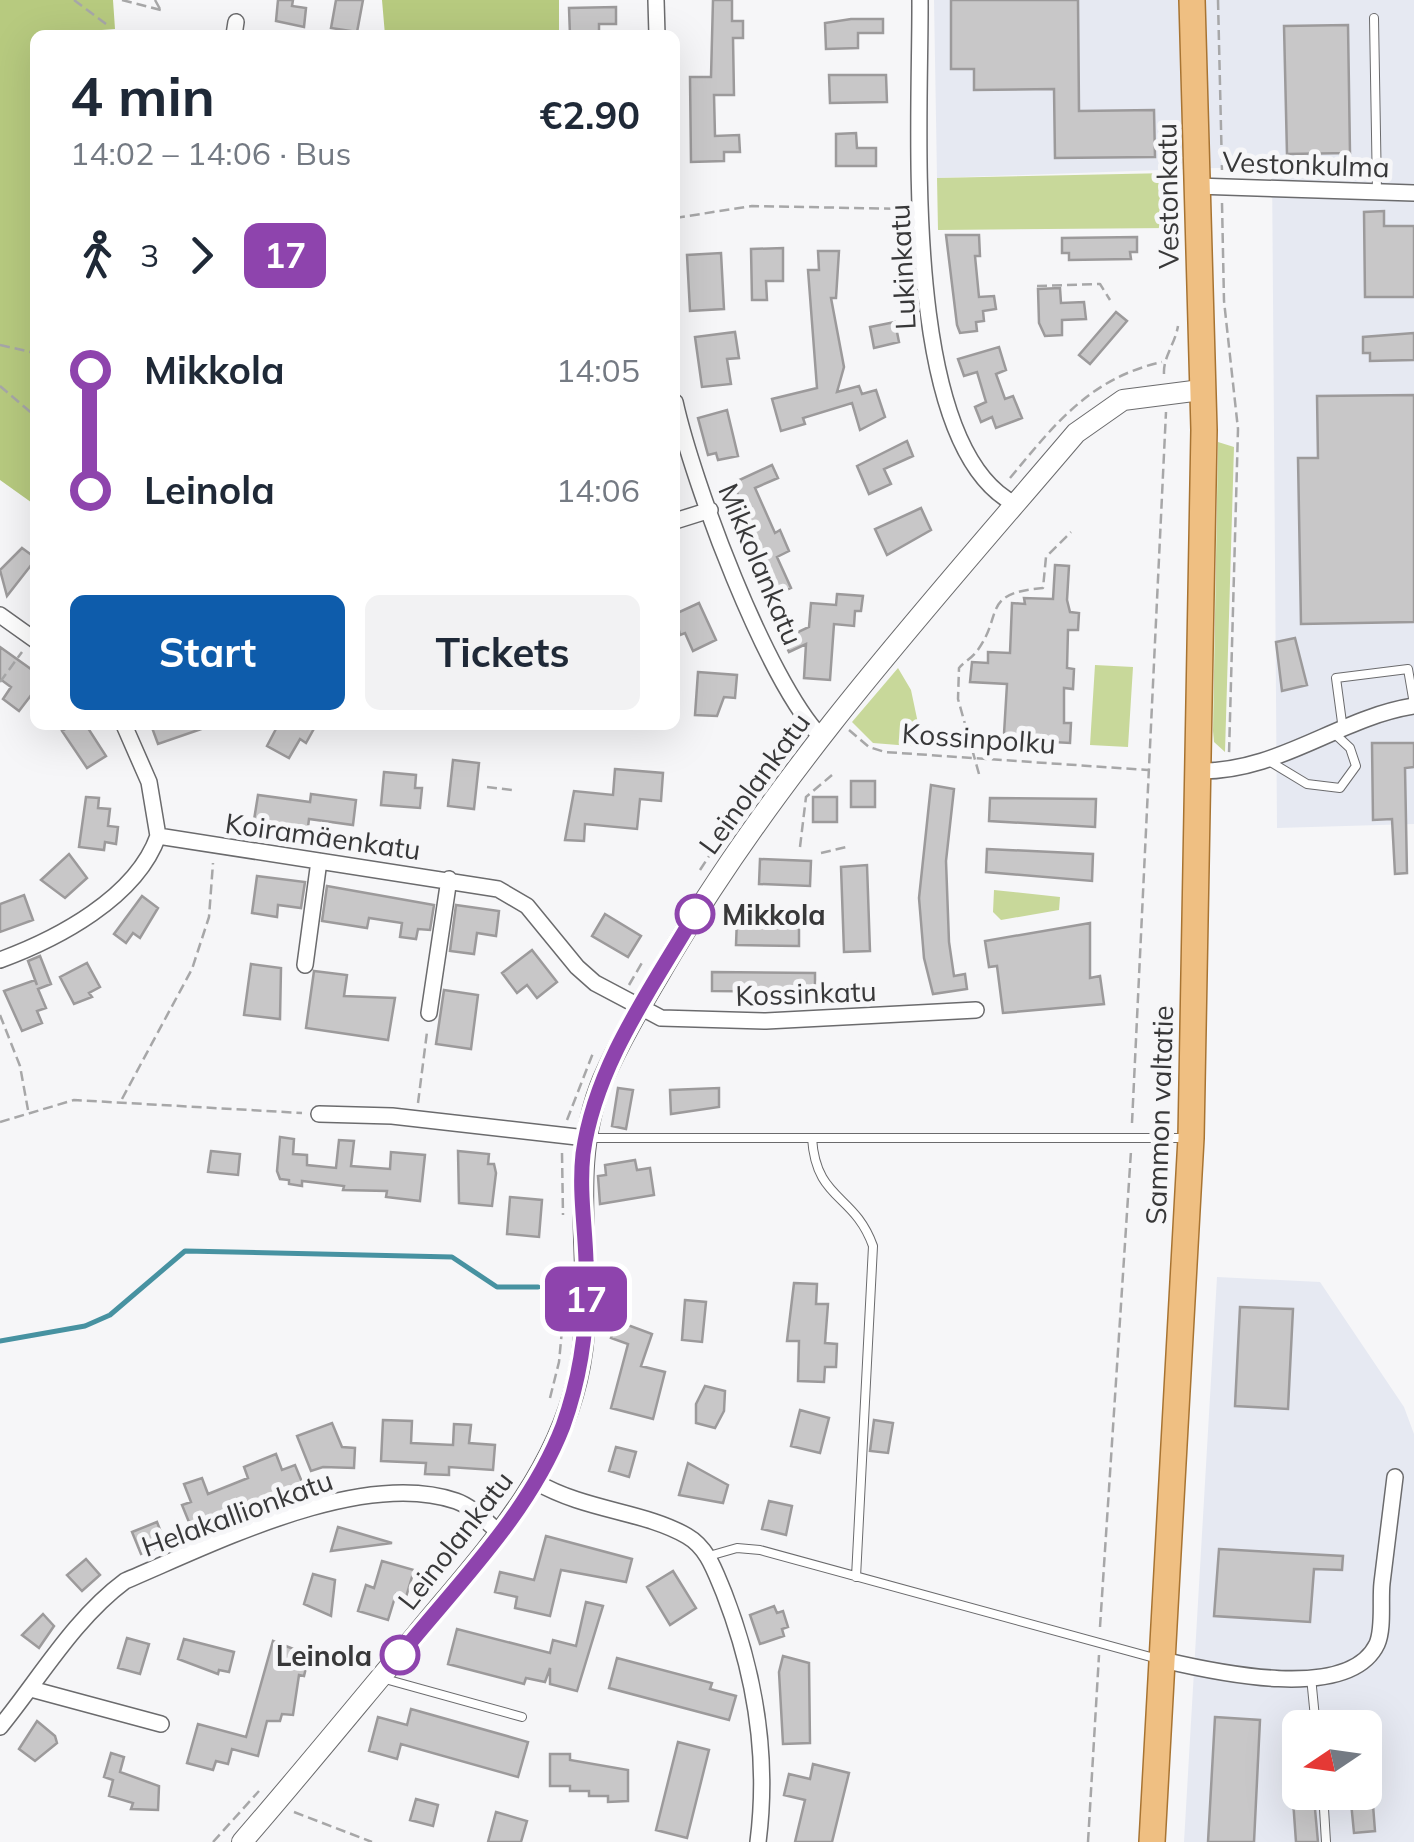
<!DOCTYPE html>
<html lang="en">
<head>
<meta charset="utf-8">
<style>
  :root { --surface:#fff; --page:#f2f2f3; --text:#1f2937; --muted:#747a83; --accent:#0e5cab }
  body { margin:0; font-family:Mulish,sans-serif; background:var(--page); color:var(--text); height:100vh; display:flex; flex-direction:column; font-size:38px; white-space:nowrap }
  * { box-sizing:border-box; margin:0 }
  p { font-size:32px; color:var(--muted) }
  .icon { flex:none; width:55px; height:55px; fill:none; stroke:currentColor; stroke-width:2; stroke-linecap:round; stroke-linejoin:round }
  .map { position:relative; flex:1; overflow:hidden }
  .sheet { position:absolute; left:30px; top:30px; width:650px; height:700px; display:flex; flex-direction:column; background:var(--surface); border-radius:15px; box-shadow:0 10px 40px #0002 }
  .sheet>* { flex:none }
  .badge { padding:0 20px; border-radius:15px; font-size:35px; line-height:65px }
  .needle { width:65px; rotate:257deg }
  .controls { position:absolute; left:1282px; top:1710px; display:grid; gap:20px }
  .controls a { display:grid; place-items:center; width:100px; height:100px; border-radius:15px; background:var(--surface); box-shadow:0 10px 40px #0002; font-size:50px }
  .map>.badge { position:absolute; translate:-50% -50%; box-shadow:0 0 0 5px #fff }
  .legs { display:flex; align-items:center; gap:15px; height:110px; padding:0 40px; font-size:32px }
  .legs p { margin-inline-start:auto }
  .summary { display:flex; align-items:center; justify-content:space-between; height:170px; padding:0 40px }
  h1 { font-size:55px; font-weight:700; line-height:75px }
  .button { display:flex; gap:20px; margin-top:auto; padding:20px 40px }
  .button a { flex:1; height:115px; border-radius:15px; background:var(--accent); color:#fff; font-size:40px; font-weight:700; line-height:115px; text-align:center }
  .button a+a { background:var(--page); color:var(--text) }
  ul { padding:0 40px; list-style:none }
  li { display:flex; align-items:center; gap:35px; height:120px; font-size:38px }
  li i { display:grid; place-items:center; width:15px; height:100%; margin:0 12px; background:currentColor }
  li i::after { content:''; width:25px; height:25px; margin:-12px; border:8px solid; border-radius:50%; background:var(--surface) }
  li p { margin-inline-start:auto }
  li:first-child i { background:linear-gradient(#0000 50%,currentColor 0) }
  li:last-child i { background:linear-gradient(currentColor 50%,#0000 0) }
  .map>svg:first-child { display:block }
</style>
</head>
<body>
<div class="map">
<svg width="1414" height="1842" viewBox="0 0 1414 1842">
  <rect width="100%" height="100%" fill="#f6f6f8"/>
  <path fill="#e6e9f2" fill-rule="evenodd" d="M934 0H1414V824L1277 828 1272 166 937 178Z
    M1217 1277 1320 1282 1404 1407 1414 1434V1842H1184ZM1300 1728H1365V1792H1300Z"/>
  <path fill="#c8d89a" d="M1169 173 1171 228 938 230 937 178Z
    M1218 442 1234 447 1225 752 1214 742 1213 731Z
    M1095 665 1133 667 1128 747 1090 745Z
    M898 668 911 690 923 747 873 743 852 722Z
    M994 890 1060 897 1059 910 1001 920 993 912Z"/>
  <path fill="#b7ca7f" d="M0 0H113L115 29 35 35V505L0 480Z
    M382 0H559V35H385Z"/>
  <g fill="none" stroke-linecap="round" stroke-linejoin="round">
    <path stroke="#4792a1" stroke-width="5" d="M0 1341 85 1326 110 1315 185 1251 452 1257 497 1287H538"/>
  </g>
  <path fill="#c8c7c8" stroke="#9c9a9b" stroke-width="2.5" d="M278 0H293L292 6 306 8 304 27 276 21Z
    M336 0H363L357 32 331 28Z
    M713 0H732V21H743V38H733L734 95H714L715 136 739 135 740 152H724V161L691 162 690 77H711Z
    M951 0H1078L1079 111 1154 110 1155 157 1055 158 1054 89 974 90V69H951Z
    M616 7V24H599V35H570L569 8Z
    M851 19H883V33H858V48L826 49 825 23Z
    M1348 25 1350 153 1287 154 1284 26Z
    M829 75H886L887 102 830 103Z
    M856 133 857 148H876V166H836V134Z
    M1384 211V226H1414V297H1365L1364 212Z
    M946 235H979L980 256H975L979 297 994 296 996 309 983 311 984 321 976 322 977 331 960 333 957 325Z
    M1137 237V252H1130L1131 259 1069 260V253H1062V238Z
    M783 248V281H766L767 300H752L751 249Z
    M818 251H839L836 298H831L844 367 837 392 859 386 862 394 876 390 885 417 860 430 852 403 803 418 805 424 781 431 772 399 817 388 808 270H819Z
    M721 253 724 309 690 311 687 255Z
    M1060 288 1061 303 1084 302 1086 319 1062 320V335L1045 336 1039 323 1038 289Z
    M1116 312 1127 321 1090 364 1079 355Z
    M895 322 899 342 874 348 870 327Z
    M735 332 739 358 727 359 731 384 702 387 695 337Z
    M1414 333V360L1370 361V353H1363V337Z
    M999 347 1006 370 996 374 1005 399 1013 396 1022 418 996 428 992 417 981 422 975 407 986 402 977 372 964 376 958 359Z
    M1414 395V622L1301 624 1298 458H1318L1317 396Z
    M727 410 738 456 718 460 716 453 708 455 698 418Z
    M907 441 913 456 884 469 891 484 869 494 857 466Z
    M772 465 778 478 755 488 775 533 780 530 789 551 777 557 791 588 767 599 752 565 750 555 758 551 734 497 738 495 733 483Z
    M921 508 931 530 887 555 875 529Z
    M22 548 33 556 32 564 7 596 0 570Z
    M1055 565 1069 566 1067 600 1070 612 1079 613 1078 630H1068L1067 668 1074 669 1073 689 1064 688V723H1071L1070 743 1016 740V735L1004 734 1007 684 970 682 972 662 988 663V652L1010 653 1012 603 1025 604 1024 598 1053 599Z
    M837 594 863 596 861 611H855L854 626 834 624 830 680 804 678 806 644 789 652 783 639 809 627 811 603 836 605Z
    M699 603 716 640 693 651 685 633 680 635 675 614Z
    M1295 638 1307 685 1282 691 1276 642Z
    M0 647 35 672V690L19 711 3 699 11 687 0 679Z
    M698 672 737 675 735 698 724 697 717 716 695 715Z
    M72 725H86L106 756 87 768 62 731Z
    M151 725H207V727L158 744Z
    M274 725H316L306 743 300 739 289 758 267 746 277 727Z
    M1372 743H1414V767L1405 768 1407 873 1395 874 1392 819 1373 820Z
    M453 760 479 763 474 809 448 806Z
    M615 769 663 773 661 801 640 799 637 829 585 824 584 841 565 840 574 791 613 795Z
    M384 772 416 775 415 788H422L420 808 381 805Z
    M851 781H875V807H851Z
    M931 785 954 789 946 861 949 942 954 976 965 974 967 989 933 994 924 958 919 898Z
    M311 794 356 800 353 825 309 819 308 827 254 820 258 795 310 802Z
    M86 797 99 798 98 808 110 809 108 826 118 827 116 844 105 842 104 850 79 847Z
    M813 797H837V822H813Z
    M990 798 1096 799 1095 827 989 821Z
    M987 849 1093 854 1092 881 986 872Z
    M69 854 87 878 65 898 41 880Z
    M760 859 811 861 810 886 759 884Z
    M867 865 870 951 844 952 841 867Z
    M257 876 305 882 301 908 278 905 277 917 252 913Z
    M327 886 434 905 430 930 418 929 416 939 400 937 402 923 369 918 367 928 322 921Z
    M24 895 33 920 0 932V904Z
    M142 896 158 908 140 938 133 933 126 943 114 934Z
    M456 905 499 911 496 936 477 933 474 954 450 951Z
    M605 914 641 936 628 957 592 936Z
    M737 919 799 920V946L736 945Z
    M1090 923V978L1100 976 1104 1004 1003 1013 997 966 989 967 985 941Z
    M532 950 557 982 537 998 527 985 517 993 502 973Z
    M40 956 51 984 38 989 46 1008 37 1011 42 1023 22 1031 4 991 35 980 37 985 28 961Z
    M87 963 100 987 89 993 92 997 74 1004 60 977Z
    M251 964 281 968 280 1019 244 1015Z
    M314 971 347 975 344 996 395 998 388 1040 306 1028Z
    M712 972 815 973V992L712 991Z
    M444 990 478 995 471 1049 436 1044Z
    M618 1088 633 1090 626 1129 612 1126Z
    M719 1088V1107L671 1114 670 1090Z
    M280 1137 294 1139 293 1154 307 1155V1165L336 1168 339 1140 354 1141 351 1166 390 1169 391 1152 425 1155 420 1201 386 1197 387 1191 343 1190 344 1186 302 1181V1186L289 1184V1180L280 1179 277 1171Z
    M211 1151 240 1154 238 1175 208 1172Z
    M458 1151 489 1154 488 1164H494L496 1173 492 1206 459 1203Z
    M635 1160 637 1170 650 1168 654 1195 600 1204 598 1176 606 1175 605 1165Z
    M510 1197 542 1200 539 1237 507 1234Z
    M794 1283 817 1284 816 1304H828L825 1343 837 1344 836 1367H825L824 1382 798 1381 799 1341H787Z
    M685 1300 706 1302 702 1342 682 1340Z
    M1240 1307 1293 1309 1288 1409 1235 1406Z
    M617 1321 652 1334 641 1366 665 1372 653 1419 611 1408 628 1344 611 1338Z
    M705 1386 725 1391 724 1411 715 1428 696 1423V1404Z
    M800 1410 829 1418 820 1453 791 1446Z
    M383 1420 412 1421 411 1443 453 1445 454 1424 471 1425 469 1443 495 1445 493 1470 449 1467V1475L425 1474 426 1463 381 1461Z
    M874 1420 893 1423 888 1453 870 1451Z
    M332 1423 342 1447 355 1448 354 1468 323 1467 311 1471 297 1436Z
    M616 1447 636 1452 629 1477 609 1471Z
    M276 1454 282 1470 295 1465 302 1482 191 1527 182 1505 191 1502 184 1484 202 1478 208 1494 248 1478 244 1467Z
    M688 1463 728 1485 723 1503 679 1495Z
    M769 1501 792 1506 786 1535 762 1529Z
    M157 1522 166 1545 141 1554 132 1532Z
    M338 1527 392 1543 331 1551Z
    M546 1536 632 1559 626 1582 561 1570 550 1616 515 1608 517 1597 495 1592 500 1572 534 1580Z
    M1219 1549 1343 1556 1342 1570 1314 1569 1310 1622 1214 1616Z
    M86 1559 100 1575 82 1591 67 1575Z
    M382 1561 414 1570 406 1597 396 1594 388 1620 358 1611 366 1585 374 1588Z
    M673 1571 696 1608 670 1625 647 1587Z
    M313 1574 335 1580 331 1616 304 1604Z
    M586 1602 603 1606 577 1691 550 1684V1668L545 1682 526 1678 524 1684 448 1664 457 1629 550 1653 553 1640 576 1646Z
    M774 1606 777 1613 783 1611 788 1627 782 1629 784 1636 760 1644 750 1615Z
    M43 1614 54 1626 39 1648 22 1635Z
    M127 1638 149 1644 140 1674 118 1668Z
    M184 1639 234 1652 229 1672 219 1670 218 1674 178 1659Z
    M273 1641 309 1655 304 1676 299 1675 293 1715 282 1714 280 1721H267L258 1756 232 1749 228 1764 216 1761 213 1770 187 1763 198 1724 246 1737Z
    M783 1656 809 1663 810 1743 783 1744 779 1672Z
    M617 1658 712 1683 710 1689 736 1696 729 1720 609 1688Z
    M411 1709 528 1742 518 1777 401 1744 397 1759 369 1751 378 1717 407 1725Z
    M1215 1717 1260 1720 1254 1842H1208Z
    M37 1721 55 1736 57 1743 35 1761 19 1749Z
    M678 1742 709 1750 687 1838 656 1830Z
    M111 1753 124 1757 120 1772 159 1786 158 1810 131 1809 133 1803 109 1796 113 1780 104 1777Z
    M550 1754H570V1760L628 1770V1801L608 1802V1796H589V1791H570V1786H550Z
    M813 1764 849 1773 832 1842H795L805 1800 784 1795 789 1774 810 1779Z
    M1350 1792H1372L1375 1831 1354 1833Z
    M1314 1798 1318 1842H1296L1293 1800Z
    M416 1799 438 1805 433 1826 410 1820Z
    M496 1812 527 1821 521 1842H488Z"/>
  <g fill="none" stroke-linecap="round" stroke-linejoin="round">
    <defs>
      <path id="service" d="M1374 18 1377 192
        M1343 730 1336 678 1408 669 1414 704
        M1269 761 1307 784 1340 788 1356 766 1350 748 1335 734
        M590 1138H1186
        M812 1138C816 1201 854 1193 873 1246L856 1577
        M709 1556 737 1548 760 1550 1158 1659
        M1311 1677 1316 1728
        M385 1679 522 1717
        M1323 1792 1326 1842"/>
      <path id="minor" d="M656 0 657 35
        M920 0C921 115 898 445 1015 504
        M234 35 236 22
        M1196 186 1414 193
        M675 402C693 483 766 679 821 737
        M675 521 710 510
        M0 615 35 640
        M124 725 149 782 158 836
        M1197 771C1278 773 1338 718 1414 706
        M0 960C57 939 136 898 158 836L498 889 527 906 577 967 595 983 661 1018 766 1021 976 1010
        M305 965 319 861
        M429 1013 449 879
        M319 1114 392 1116 586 1138
        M536 1482C586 1511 644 1511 687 1536 708 1548 715 1572 724 1593 755 1673 769 1756 758 1842
        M1163 1660C1214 1672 1349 1703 1377 1644 1384 1628 1380 1601 1382 1583 1386 1548 1391 1512 1395 1477
        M31 1689 161 1724
        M0 1727C40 1678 74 1619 125 1581 213 1544 361 1468 456 1501 473 1507 486 1522 500 1533"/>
      <path id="tertiary" d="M242 1842C301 1774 358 1704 416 1635 480 1557 553 1482 577 1380 601 1280 562 1176 603 1079 622 1036 648 994 672 953 784 764 934 600 1076 433L1123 400 1201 390"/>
      <path id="primary" d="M1152 1842 1191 1138 1204 430 1192 0"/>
    </defs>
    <use href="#service" stroke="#6b6b6d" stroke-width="10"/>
    <use href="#minor" stroke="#6b6b6d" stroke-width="18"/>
    <use href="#tertiary" stroke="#6b6b6d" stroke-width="22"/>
    <use href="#primary" stroke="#a87432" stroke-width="28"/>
    <path stroke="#a7a7a8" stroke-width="2.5" stroke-dasharray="10 5" stroke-linecap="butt" d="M74 0 110 27
      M122 0 161 10
      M155 0 160 9
      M1218 0 1222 170
      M1222 203 1224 301 1238 429 1229 754
      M675 218 752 206 906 209
      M1037 286 1100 284 1110 300
      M0 345 35 353
      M1164 374C1163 357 1175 344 1178 326
      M0 386 35 416
      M1010 478C1055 424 1090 378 1162 362
      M0 682 22 652
      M849 730 869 747 885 752 1148 770
      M979 774 958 699 959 668C964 662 972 658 977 651 1004 615 980 593 1043 588L1046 557 1071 532
      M487 787 512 790
      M800 847 806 797 832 775
      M821 853 846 847
      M700 870 745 801 797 734
      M629 985 643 961
      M0 1015 20 1066 28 1110
      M122 1099 192 969 209 917 213 863
      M418 1103 427 1032
      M567 1120 593 1053
      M0 1122 74 1100 302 1113
      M1132 1123 1166 412
      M562 1153 563 1215
      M550 1398 559 1362 565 1298
      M1100 1627 1131 1151
      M294 1812 372 1842
      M213 1842 259 1791
      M1088 1842 1099 1655"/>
    <use href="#service" stroke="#fff" stroke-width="8"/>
    <use href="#minor" stroke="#fff" stroke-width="15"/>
    <use href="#tertiary" stroke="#fff" stroke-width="20"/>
    <use href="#primary" stroke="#efbf82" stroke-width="25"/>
  </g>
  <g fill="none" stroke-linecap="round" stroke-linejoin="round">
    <defs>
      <path id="line-1" d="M400 1655C458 1583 529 1514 563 1426 582 1373 589 1317 586 1261 585 1226 579 1190 583 1154 595 1066 651 989 695 914"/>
    </defs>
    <use href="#line-1" stroke="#fff" stroke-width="22"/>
    <use href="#line-1" stroke="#8e44ad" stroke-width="15"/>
  </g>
  <g fill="#fff" stroke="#8e44ad" stroke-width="5">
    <circle cx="695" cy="914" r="18"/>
    <circle cx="400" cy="1655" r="18"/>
  </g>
  <g text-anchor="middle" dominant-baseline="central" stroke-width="10" stroke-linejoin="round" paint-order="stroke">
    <g font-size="28" fill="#383839" stroke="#f6f6f8">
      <text transform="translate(1306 164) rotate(2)">Vestonkulma</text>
      <text transform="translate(1167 196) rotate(-91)">Vestonkatu</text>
      <text transform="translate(902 267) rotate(-93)">Lukinkatu</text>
      <text transform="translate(761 564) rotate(67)">Mikkolankatu</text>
      <text transform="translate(979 738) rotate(4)">Kossinpolku</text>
      <text transform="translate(754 783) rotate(-54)">Leinolankatu</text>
      <text transform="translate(323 836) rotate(8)">Koiramäenkatu</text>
      <text transform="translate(806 993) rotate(-2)">Kossinkatu</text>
      <text transform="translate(1159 1115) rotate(-88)">Sammon valtatie</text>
      <text transform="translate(237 1513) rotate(-20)">Helakallionkatu</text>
      <text transform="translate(455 1540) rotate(-52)">Leinolankatu</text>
    </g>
    <g font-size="28" font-weight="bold" fill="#383839" stroke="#f6f6f8" text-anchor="start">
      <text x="722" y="914">Mikkola</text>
      <text x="372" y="1655" text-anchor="end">Leinola</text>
    </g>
  </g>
</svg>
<div class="controls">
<a><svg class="needle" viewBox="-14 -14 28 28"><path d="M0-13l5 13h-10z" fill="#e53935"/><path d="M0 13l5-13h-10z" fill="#747a83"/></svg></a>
</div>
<b class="badge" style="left:586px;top:1299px;background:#8e44ad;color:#fff">17</b>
<section class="sheet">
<div class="summary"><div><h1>4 min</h1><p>14:02 – 14:06 · Bus</p></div><b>€2.90</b></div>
<div class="legs"><svg class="icon" aria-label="walk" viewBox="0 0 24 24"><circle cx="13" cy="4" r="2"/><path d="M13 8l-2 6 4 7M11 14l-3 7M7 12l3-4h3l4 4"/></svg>3<svg class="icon" aria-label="forward" viewBox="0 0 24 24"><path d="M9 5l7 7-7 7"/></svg><b class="badge" style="background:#8e44ad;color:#fff">17</b></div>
<ul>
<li><i style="color:#8e44ad"></i><b>Mikkola</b><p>14:05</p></li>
<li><i style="color:#8e44ad"></i><b>Leinola</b><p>14:06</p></li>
</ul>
<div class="button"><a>Start</a><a>Tickets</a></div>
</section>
</div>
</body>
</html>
